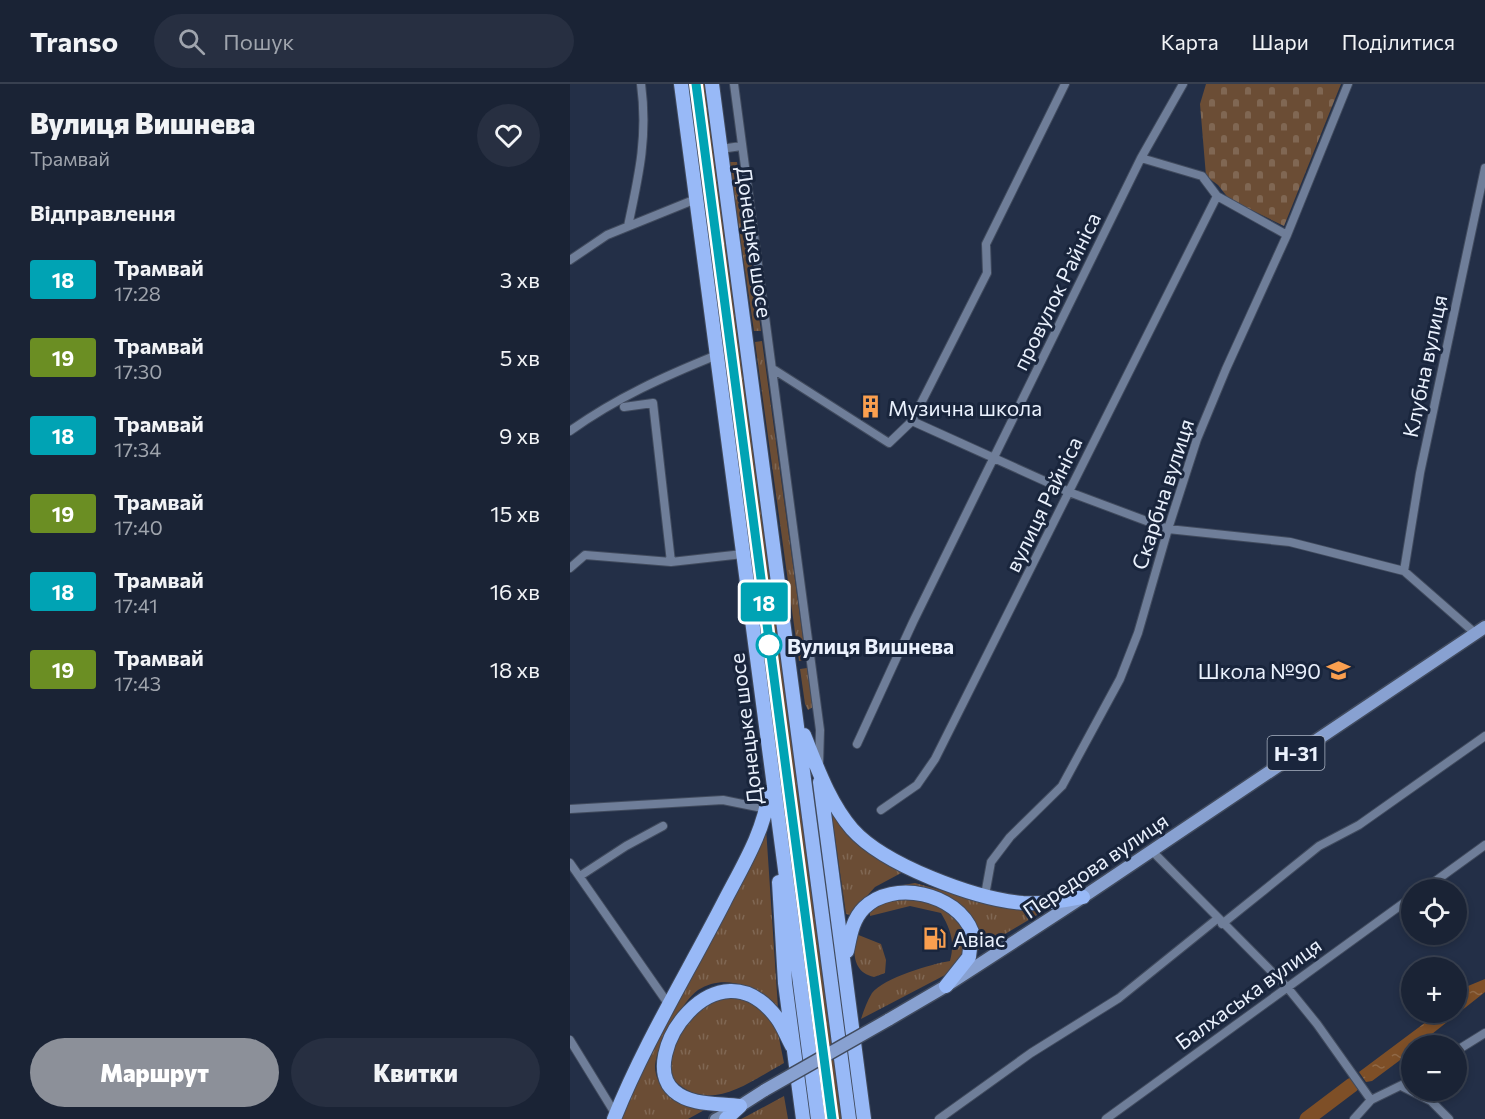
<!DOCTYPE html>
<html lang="uk">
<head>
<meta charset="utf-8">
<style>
  :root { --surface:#1a2335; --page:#272f41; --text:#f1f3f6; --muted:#9fa4ad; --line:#384050; --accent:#8c9099 }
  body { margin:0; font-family:Commissioner,sans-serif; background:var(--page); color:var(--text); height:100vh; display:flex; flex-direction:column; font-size:22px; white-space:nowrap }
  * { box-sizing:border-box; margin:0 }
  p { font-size:20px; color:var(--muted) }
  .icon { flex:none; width:33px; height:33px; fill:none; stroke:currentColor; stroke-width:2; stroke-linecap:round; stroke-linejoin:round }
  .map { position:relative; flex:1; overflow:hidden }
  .drawer { display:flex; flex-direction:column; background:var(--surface); width:570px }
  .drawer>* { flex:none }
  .badge { padding:0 12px; border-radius:4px; font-size:21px; line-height:39px }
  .buttons { position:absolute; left:831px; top:795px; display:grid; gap:12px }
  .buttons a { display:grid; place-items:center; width:66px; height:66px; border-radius:50%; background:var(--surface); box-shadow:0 3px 9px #0003,0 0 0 2px var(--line); font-size:30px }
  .map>.badge { position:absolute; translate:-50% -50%; box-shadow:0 0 0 3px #fff }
  h2 { padding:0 30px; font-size:22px; line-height:54px }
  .round { display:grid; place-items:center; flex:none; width:63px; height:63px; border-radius:32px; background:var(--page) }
  .headline { display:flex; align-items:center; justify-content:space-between; height:102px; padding:0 30px }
  h1 { font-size:28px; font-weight:800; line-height:45px }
  .primary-button { display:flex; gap:12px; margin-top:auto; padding:12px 30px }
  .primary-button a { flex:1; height:69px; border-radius:36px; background:var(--accent); color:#fff; font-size:24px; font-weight:800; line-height:69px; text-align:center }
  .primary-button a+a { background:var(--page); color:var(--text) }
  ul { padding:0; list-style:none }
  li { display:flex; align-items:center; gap:18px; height:78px; padding:0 30px }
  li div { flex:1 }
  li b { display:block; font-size:22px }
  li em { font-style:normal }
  li .badge { min-width:66px; font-weight:700; text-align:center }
  header { display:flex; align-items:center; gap:36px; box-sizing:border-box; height:84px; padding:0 30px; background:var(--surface); border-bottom:2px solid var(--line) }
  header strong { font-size:28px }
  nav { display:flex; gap:33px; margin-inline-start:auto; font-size:21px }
  .search { width:420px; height:54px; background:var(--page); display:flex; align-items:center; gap:15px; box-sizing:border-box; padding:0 21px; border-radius:33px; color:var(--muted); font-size:22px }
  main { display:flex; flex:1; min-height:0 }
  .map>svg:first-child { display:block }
</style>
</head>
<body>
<header>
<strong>Transo</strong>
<div class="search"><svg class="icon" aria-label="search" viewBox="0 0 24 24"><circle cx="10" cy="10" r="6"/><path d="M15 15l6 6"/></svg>Пошук</div>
<nav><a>Карта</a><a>Шари</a><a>Поділитися</a></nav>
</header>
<main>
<section class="drawer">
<div class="headline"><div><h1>Вулиця Вишнева</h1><p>Трамвай</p></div><a class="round"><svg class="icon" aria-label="heart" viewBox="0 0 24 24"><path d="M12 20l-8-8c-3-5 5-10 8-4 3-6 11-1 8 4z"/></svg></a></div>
<h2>Відправлення</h2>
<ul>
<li><span class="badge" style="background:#00a3b4;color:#fff">18</span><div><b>Трамвай</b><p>17:28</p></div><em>3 хв</em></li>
<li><span class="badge" style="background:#6b8e23;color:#fff">19</span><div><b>Трамвай</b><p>17:30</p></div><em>5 хв</em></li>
<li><span class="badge" style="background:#00a3b4;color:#fff">18</span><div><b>Трамвай</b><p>17:34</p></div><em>9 хв</em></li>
<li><span class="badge" style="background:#6b8e23;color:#fff">19</span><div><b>Трамвай</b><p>17:40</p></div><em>15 хв</em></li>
<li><span class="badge" style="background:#00a3b4;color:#fff">18</span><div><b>Трамвай</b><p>17:41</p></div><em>16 хв</em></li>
<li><span class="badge" style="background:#6b8e23;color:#fff">19</span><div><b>Трамвай</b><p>17:43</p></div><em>18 хв</em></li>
</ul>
<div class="primary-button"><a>Маршрут</a><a>Квитки</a></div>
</section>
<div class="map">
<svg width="915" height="1035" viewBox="0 0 915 1035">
  <defs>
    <pattern id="grass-tufts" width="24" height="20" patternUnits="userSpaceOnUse" patternTransform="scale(1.5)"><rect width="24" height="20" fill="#6b4d35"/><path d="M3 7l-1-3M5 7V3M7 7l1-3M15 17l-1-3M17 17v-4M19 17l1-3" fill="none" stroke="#806753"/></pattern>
    <pattern id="cemetery-stones" width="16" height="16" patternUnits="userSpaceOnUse" patternTransform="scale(1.5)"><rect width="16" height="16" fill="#6b4d35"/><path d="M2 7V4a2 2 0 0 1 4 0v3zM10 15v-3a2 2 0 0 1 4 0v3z" fill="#806753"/></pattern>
    <pattern id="water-ripples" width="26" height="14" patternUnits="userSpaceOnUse" patternTransform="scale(1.5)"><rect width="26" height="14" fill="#7e4f27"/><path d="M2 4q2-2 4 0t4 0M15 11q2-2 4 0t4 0" fill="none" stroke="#906947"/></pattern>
  </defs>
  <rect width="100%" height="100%" fill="#232f47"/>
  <path fill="url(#grass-tufts)" d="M119 0H136L275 1035H255Z
    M159 78H167L191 247H184Z
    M192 257 236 576 229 577 185 258Z
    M237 584 243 623 238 626 235 620 230 585Z
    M261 725C281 754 301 773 333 788L305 803 280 831 276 830Z
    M196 744 208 924C188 904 156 888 128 906 116 915 108 931 101 944 94 956 86 968 85 982 85 994 91 1003 99 1011L138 1024 118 1035H49L71 988Z
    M345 799 417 819 477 825 405 868V845L333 801Z
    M332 813C353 817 384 822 394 845 397 850 396 862 396 868L377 890 291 935C294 926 297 917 302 909 314 894 361 880 380 877 385 858 381 846 371 829L340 822 300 832V824Z
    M261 825 293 1035H286L258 828Z
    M286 850 311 860 316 876 315 889 304 893C282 888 283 868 286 850Z
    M151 911 183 918 207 944 214 979C177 999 137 1033 101 993V967L112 946 123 929Z
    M214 1012 218 1035H171L177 1032Z"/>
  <path fill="url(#cemetery-stones)" d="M636 0H771L714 142 659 115 648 101 636 92 630 20Z"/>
  <path fill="url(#water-ripples)" d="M915 895V908L848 961 842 962 841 968 802 997 796 998 789 988 868 929 886 928 887 912 898 902Z"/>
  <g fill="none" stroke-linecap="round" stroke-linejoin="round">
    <path stroke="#7e4f27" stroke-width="15" d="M737 1035 782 1001"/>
    <defs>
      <path id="street" d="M164 0 250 646 249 680
        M151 65 171 62
        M571 74 632 92 647 112 717 151
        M58 142C69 91 78 52 71 0
        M0 176 37 151 126 115
        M203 285 319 359 342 337 417 189 416 160 495 0
        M54 323 83 319 101 478
        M342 337 499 408 598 445 720 458 834 487 905 549
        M0 347C46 314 95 292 147 271
        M0 484 15 471 101 478 173 470
        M834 487 850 389 915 84
        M287 660 343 538 571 74 613 0
        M0 725 153 716 197 725
        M311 726 347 701 365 675 647 112
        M582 767 717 903 747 940 801 1016
        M0 779 99 921
        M10 792 56 762 93 742
        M853 806 915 761
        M415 811 421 778 440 753 492 702 550 595 568 549 598 445 627 355 656 285 717 151 778 0
        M652 840 749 762 789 741 915 652
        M0 956 46 1031
        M886 967 915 949
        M833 1003 861 1017 879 1035
        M369 1035 461 969 549 914 647 835
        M536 1035 842 813
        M784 1035 801 1016 842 996"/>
      <path id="secondary" d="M145 1035 162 1026"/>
      <path id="primary" d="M318 936 376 902 513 813 915 543
        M170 1022 195 1006"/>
      <path id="highway" d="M111 0 248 1035
        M142 0 279 1035
        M234 651C247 683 259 718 282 745 314 781 405 815 453 819 474 820 493 817 513 813
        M250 698 294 1035
        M209 798 215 899 233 1035
        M277 867C280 853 282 836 294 824 323 795 387 809 402 848L399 873 376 902
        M170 1022C148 1019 121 1022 104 1007 65 974 147 854 207 934 213 942 217 953 222 962
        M44 1035C74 960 117 890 154 818 172 783 194 748 199 709
        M156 1035 170 1022"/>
    </defs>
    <use href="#street" stroke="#414b5e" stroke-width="10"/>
    <use href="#secondary" stroke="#414b5e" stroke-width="14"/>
    <use href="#primary" stroke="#414b5e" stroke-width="15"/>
    <use href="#highway" stroke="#414b5e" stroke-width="16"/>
    <use href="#street" stroke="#6f7e99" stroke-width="8"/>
    <use href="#secondary" stroke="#7b90b5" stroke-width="10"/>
    <use href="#primary" stroke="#88a1d1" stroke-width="12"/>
    <use href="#highway" stroke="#98b9f7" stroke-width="14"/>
    <path stroke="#cad2df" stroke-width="1.5" d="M130 0 267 1035"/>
    <defs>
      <path id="primary-bridge" d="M195 1006 318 936"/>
    </defs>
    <use href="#primary-bridge" stroke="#414b5e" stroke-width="15" stroke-linecap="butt"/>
    <use href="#primary-bridge" stroke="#88a1d1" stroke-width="12"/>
  </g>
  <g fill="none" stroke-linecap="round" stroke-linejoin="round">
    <defs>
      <path id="line" d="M126 0 262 1035"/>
    </defs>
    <use href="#line" stroke="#fff" stroke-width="14"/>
    <use href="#line" stroke="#00a3b4" stroke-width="9"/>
  </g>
  <defs>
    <symbol id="building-bare" viewBox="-9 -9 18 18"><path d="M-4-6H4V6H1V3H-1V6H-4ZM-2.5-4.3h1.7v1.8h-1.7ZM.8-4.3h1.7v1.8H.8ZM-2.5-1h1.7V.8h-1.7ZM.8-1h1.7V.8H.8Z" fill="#fa9f4f" stroke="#19253c" stroke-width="2.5" paint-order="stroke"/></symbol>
    <symbol id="school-bare" viewBox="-9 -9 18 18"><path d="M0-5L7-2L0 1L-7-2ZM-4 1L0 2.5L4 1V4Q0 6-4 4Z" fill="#fa9f4f" stroke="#19253c" stroke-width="2.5" paint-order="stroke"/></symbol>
    <symbol id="fuel-bare" viewBox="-9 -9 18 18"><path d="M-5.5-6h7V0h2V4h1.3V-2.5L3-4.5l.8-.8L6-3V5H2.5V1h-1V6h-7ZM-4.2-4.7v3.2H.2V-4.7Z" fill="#fa9f4f" stroke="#19253c" stroke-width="2.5" paint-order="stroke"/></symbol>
  </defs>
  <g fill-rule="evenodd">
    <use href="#building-bare" x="284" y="306" width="33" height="33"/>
    <use href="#school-bare" x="752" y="570" width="33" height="33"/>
    <use href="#fuel-bare" x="348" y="838" width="33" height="33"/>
  </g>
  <circle fill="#fff" stroke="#00a3b4" stroke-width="3" cx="199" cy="561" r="12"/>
  <g text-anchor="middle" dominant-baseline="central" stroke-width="6" stroke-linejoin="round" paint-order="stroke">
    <rect fill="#19253c" stroke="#abb4c3" stroke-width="1.5" x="697.5" y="652" width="57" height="34" rx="4.5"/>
    <g font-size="20" font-weight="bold" fill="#eaf1fd">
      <text x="726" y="669">Н-31</text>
    </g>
    <g font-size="21" fill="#eaf1fd" stroke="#19253c">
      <text transform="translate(185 158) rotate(82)">Донецьке шосе</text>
      <text transform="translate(486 207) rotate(-64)">провулок Райніса</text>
      <text transform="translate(854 282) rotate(-78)">Клубна вулиця</text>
      <text transform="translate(592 410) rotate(-72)">Скарбна вулиця</text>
      <text transform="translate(473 420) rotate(-64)">вулиця Райніса</text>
      <text transform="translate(175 645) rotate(-97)">Донецьке шосе</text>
      <text transform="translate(525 781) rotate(-34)">Передова вулиця</text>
      <text transform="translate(678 909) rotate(-36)">Балхаська вулиця</text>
    </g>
    <g font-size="21" fill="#eaf1fd" stroke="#19253c" text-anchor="start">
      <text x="318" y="323">Музична школа</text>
      <text x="751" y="586" text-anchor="end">Школа №90</text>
      <text x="383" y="854">Авіас</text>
    </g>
    <g font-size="21" font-weight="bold" fill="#eaf1fd" stroke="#19253c" text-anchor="start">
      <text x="217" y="561">Вулиця Вишнева</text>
    </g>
  </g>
</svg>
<div class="buttons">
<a><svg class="icon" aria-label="locate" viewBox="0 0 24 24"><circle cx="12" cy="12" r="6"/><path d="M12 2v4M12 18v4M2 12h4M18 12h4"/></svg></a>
<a>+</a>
<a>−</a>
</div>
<b class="badge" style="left:194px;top:518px;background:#00a3b4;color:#fff">18</b>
</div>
</main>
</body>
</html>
